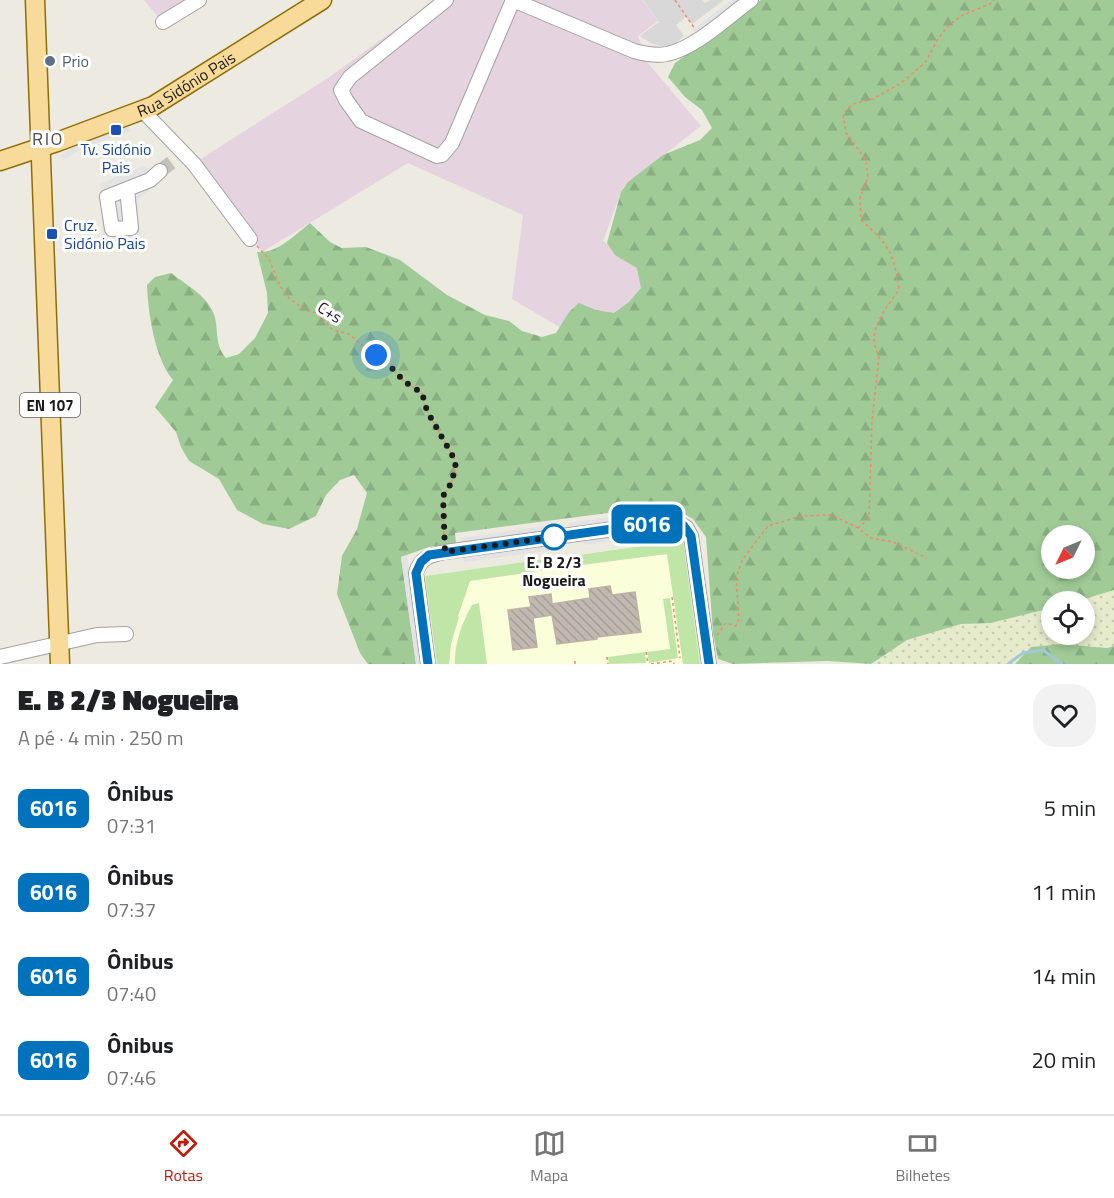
<!DOCTYPE html>
<html lang="pt">
<head>
<meta charset="utf-8">
<style>
  :root { --surface:#fff; --page:#f2f2f2; --text:#202124; --muted:#757577; --line:#e0e0e0; --accent:#c01b07 }
  body { margin:0; font-family:"Titillium Web",sans-serif; background:var(--page); color:var(--text); height:100vh; display:flex; flex-direction:column; font-size:22px; white-space:nowrap }
  * { box-sizing:border-box; margin:0 }
  p { font-size:20px; color:var(--muted) }
  .icon { flex:none; width:33px; height:33px; fill:none; stroke:currentColor; stroke-width:2; stroke-linecap:round; stroke-linejoin:round }
  .map { position:relative; height:664px; overflow:hidden }
  .details { display:flex; flex-direction:column; background:var(--surface); flex:1 }
  .details>* { flex:none }
  .badge { padding:0 12px; border-radius:9px; font-size:21px; line-height:39px }
  .needle { width:39px; rotate:227deg }
  .buttons { position:absolute; left:1041px; top:525px; display:grid; gap:12px }
  .buttons a { display:grid; place-items:center; width:54px; height:54px; border-radius:50%; background:var(--surface); box-shadow:0 3px 9px #0003; font-size:30px }
  .you { position:absolute; width:30px; height:30px; margin:-15px; border:4px solid #fff; border-radius:50%; background:#1a73e8; box-shadow:0 0 0 9px #1a73e833 }
  .map>.badge { position:absolute; translate:-50% -50%; box-shadow:0 0 0 3px #fff }
  .round { display:grid; place-items:center; flex:none; width:63px; height:63px; border-radius:24px; background:var(--page) }
  .overview { display:flex; align-items:center; justify-content:space-between; height:102px; padding:0 18px }
  h1 { font-size:28px; font-weight:800; line-height:45px }
  ul { padding:0; list-style:none }
  li { display:flex; align-items:center; gap:18px; height:84px; padding:0 18px }
  li div { flex:1 }
  li b { display:block; font-size:22px }
  li em { font-style:normal }
  li .badge { min-width:66px; font-weight:700; text-align:center }
  .dock { display:flex; justify-content:space-around; align-items:center; height:84px; border-top:2px solid var(--line); background:var(--surface); font-size:16px; color:var(--muted) }
  .dock a { display:grid; justify-items:center; gap:3px }
  .dock .selected { color:var(--accent) }
  .map>svg:first-child { display:block }
</style>
</head>
<body>
<div class="map">
<svg width="1114" height="664" viewBox="0 0 1114 664">
  <defs>
    <pattern id="farmland-dots" width="8" height="8" patternUnits="userSpaceOnUse" patternTransform="scale(1.5)"><rect width="8" height="8" fill="#e6ebcc"/><path d="M2 2h.1M6 6h.1" fill="none" stroke="#c5c9af" stroke-width="1.8" stroke-linecap="round"/></pattern>
    <pattern id="forest-firs" width="22" height="20" patternUnits="userSpaceOnUse" patternTransform="scale(1.5)"><rect width="22" height="20" fill="#a0cb97"/><path d="M5 1l3.5 6h-7zM16 11l3.5 6h-7z" fill="#89ae82"/></pattern>
    <pattern id="building-back-hatch" width="6" height="6" patternUnits="userSpaceOnUse" patternTransform="scale(1.5)"><rect width="6" height="6" fill="#c1b9b1"/><path d="M-1 5l2 2M0 0l6 6M5-1l2 2" fill="none" stroke="#a59e98"/></pattern>
  </defs>
  <rect width="100%" height="100%" fill="#edeae1"/>
  <path fill="#d9d8d8" d="M643 0H702L705 3 710 0H724L692 24 686 17 676 25 684 36 674 44 663 47 651 43 640 36 659 22Z"/>
  <path fill="#e5d3e0" d="M144 0H207L168 29Z
    M436 0H642L658 21 638 36 647 62 701 126 623 187 603 241 658 276 610 357 512 299 523 215 408 163 262 252 199 160 328 78Z"/>
  <path fill="#fafed9" d="M683 540 700 664H437L425 576Z"/>
  <path fill="url(#farmland-dots)" d="M1114 590V646L1031 647 1015 664H871L907 640 961 624 991 623 1051 608 1052 634H1084V602L1078 601Z"/>
  <path fill="#bfe6a7" d="M683 540 700 664H683L667 554 574 566 571 556Z
    M553 558V569L470 581 458 616 459 617 451 644 449 664H437L425 576Z
    M670 598 678 658 649 663 647 652 670 649 663 599Z
    M479 603 487 664H455C454 644 462 623 472 605Z
    M645 652 646 663 609 664 608 657Z"/>
  <path fill="url(#forest-firs)" fill-rule="evenodd" d="M761 0H1114V590L1078 601 1052 602 1051 608 991 623 961 624 907 640 871 664 828 661 733 664 718 659 713 633 706 537 693 519 669 505 455 533 456 543 429 547 401 557 416 664H368L360 653 337 594 342 556 357 529 367 493 354 475 340 480 326 495 316 516 289 529 263 524 237 510 219 479 189 461 181 447 176 432 155 407 173 380C155 359 148 313 147 285L155 277 171 273C185 284 206 295 213 312 220 328 213 343 226 358L239 354 255 338 268 313 267 293 257 252C277 254 295 235 310 223L330 242 342 248 366 247 400 260 447 295 485 315 509 321 522 331 542 337 556 333 569 312 579 303 596 310 614 313 629 302 641 288 637 268 615 255 607 243 621 192 628 182 663 155 700 140 712 128 702 110 685 97 668 77 675 63ZM1052 536H1084V568H1052Z
    M1062 644 1107 648 1114 646V664H1015L1031 647Z"/>
  <path fill="#e3e3e3" d="M732 0H743L696 35 693 29Z
    M129 126 131 131 82 148 63 160 60 156 75 146Z
    M144 166 150 172 155 167 164 178 138 199 140 237H103L100 184Z
    M666 509 667 516 570 530 569 523Z
    M544 526 545 533 462 545 461 538Z
    M669 527 670 533 585 545 584 538Z
    M554 542 555 550 464 562 463 555Z
    M407 555 422 664H416L401 557Z"/>
  <g fill="none" stroke-linecap="round" stroke-linejoin="round">
    <path stroke="#a2c7d9" stroke-width="3" d="M1008 664 1023 653 1043 650 1062 664"/>
  </g>
  <path fill="url(#building-back-hatch)" stroke="#bdb2a4" stroke-width="1.5" d="M610 586 612 595 635 592 641 632 597 637V639L557 644 552 615 533 618 537 647 513 650 508 610 531 607 529 597 551 594 552 604 590 598 589 589Z"/>
  <g fill="none" stroke-linecap="round" stroke-linejoin="round">
    <path stroke="#c3c1b9" stroke-width="14" stroke-dasharray="14 7" stroke-linecap="butt" d="M160 171 176 159"/>
    <defs>
      <path id="minor" d="M446 0 350 77 341 90 346 100 361 121 437 156 442 155 452 143 513 0
        M513 0 634 51C645 54 656 56 667 54 696 48 727 17 751 0
        M163 22 199 0
        M143 111 194 164 250 239
        M127 189 131 228 112 229 107 197 150 180 160 171
        M0 657 97 635 126 634
        M428 664 416 573C420 558 430 555 445 552L673 521 686 527 691 536 709 664"/>
      <g id="major">
        <path d="M35 0 60 664"/>
        <path id="s1" d="M0 161 57 142 153 106 322 0"/>
      </g>
    </defs>
    <use href="#minor" stroke="#a2a2a2" stroke-width="16"/>
    <use href="#major" stroke="#8d6f05" stroke-width="21"/>
    <path stroke="#f5876a" stroke-width="1.5" stroke-dasharray="3 3" stroke-linecap="butt" d="M675 0 695 29
      M257 246 269 259 280 286 289 298 305 310 317 313 333 330 349 334 365 348 387 362 405 382 422 393 427 411 456 462 452 482 443 496 444 541
      M858 528 869 518 872 421 879 357C865 329 885 312 899 289 894 252 888 244 861 220L860 198 868 177 866 160 846 133 843 114 853 104 873 99 901 83 925 63 938 39 949 25 961 16 992 3 994 0
      M672 597 680 658
      M717 635 726 623 736 626 739 619 736 578 742 560 768 526 801 516 832 515 858 528 871 538 893 542 927 558
      M646 652 648 664
      M607 657 608 664
      M575 661V664
      M651 664 673 661 674 664"/>
    <use href="#minor" stroke="#fff" stroke-width="14"/>
    <use href="#major" stroke="#f8da9a" stroke-width="18"/>
  </g>
  <g fill="none" stroke-linecap="round" stroke-linejoin="round">
    <defs>
      <path id="line" d="M428 664 416 573 421 562 429 555 668 521 683 525 691 536 709 664"/>
    </defs>
    <use href="#line" stroke="#fff" stroke-width="14"/>
    <use href="#line" stroke="#0072bc" stroke-width="9"/>
    <path stroke="#1b1b1b" stroke-width="6" stroke-dasharray="0 10.8" d="M376 355 387 363 405 382 422 393 427 411 456 462 452 482 443 496 445 552 554 537"/>
  </g>
  <circle fill="#5c6f8a" stroke="#fff" stroke-width="2" cx="50" cy="61" r="6"/>
  <g fill="#1a4fb4" stroke="#fff" stroke-width="2">
    <rect x="110" y="124" width="12" height="12" rx="3"/>
    <rect x="46" y="228" width="12" height="12" rx="3"/>
  </g>
  <circle fill="#fff" stroke="#0072bc" stroke-width="3" cx="554" cy="537" r="12"/>
  <g text-anchor="middle" dominant-baseline="central" stroke-width="6" stroke-linejoin="round" paint-order="stroke">
    <rect fill="#fff" stroke="#5f5f5f" stroke-width="1.5" x="20" y="393" width="60" height="24" rx="4.5"/>
    <g font-size="15" font-weight="bold" fill="#1b1b1b">
      <text x="50" y="405">EN 107</text>
    </g>
    <g font-size="16" fill="#4e5e75" stroke="#fff" text-anchor="start">
      <text x="62" y="61">Prio</text>
    </g>
    <g font-size="16" fill="#1b1b1b" stroke="#fff">
      <text stroke="none"><textPath href="#s1" startOffset="202">Rua Sidónio Pais</textPath></text>
      <text transform="translate(330 312) rotate(33)">C+s</text>
    </g>
    <g font-size="16" fill="#164399" stroke="#fff">
      <text x="116" y="149">Tv. Sidónio<tspan x="116" dy="18">Pais</tspan></text>
      <text x="64" y="225" text-anchor="start">Cruz.<tspan x="64" dy="18">Sidónio Pais</tspan></text>
    </g>
    <g font-size="16" font-weight="bold" fill="#1b1b1b" stroke="#fff">
      <text x="554" y="562">E. B 2/3<tspan x="554" dy="18">Nogueira</tspan></text>
    </g>
    <g font-size="18" letter-spacing="1.5" fill="#4e4e4e" stroke="#fff">
      <text x="48" y="138">RIO</text>
    </g>
  </g>
</svg>
<div class="buttons">
<a><svg class="needle" viewBox="-14 -14 28 28"><path d="M0-13l5 13h-10z" fill="#e53935"/><path d="M0 13l5-13h-10z" fill="#757577"/></svg></a>
<a><svg class="icon" aria-label="locate" viewBox="0 0 24 24"><circle cx="12" cy="12" r="6"/><path d="M12 2v4M12 18v4M2 12h4M18 12h4"/></svg></a>
</div>
<div class="you" style="left:376px;top:355px"></div>
<b class="badge" style="left:647px;top:524px;background:#0072bc;color:#fff">6016</b>
</div>
<section class="details">
<div class="overview"><div><h1>E. B 2/3 Nogueira</h1><p>A pé · 4 min · 250 m</p></div><a class="round"><svg class="icon" aria-label="heart" viewBox="0 0 24 24"><path d="M12 20l-8-8c-3-5 5-10 8-4 3-6 11-1 8 4z"/></svg></a></div>
<ul>
<li><span class="badge" style="background:#0072bc;color:#fff">6016</span><div><b>Ônibus</b><p>07:31</p></div><em>5 min</em></li>
<li><span class="badge" style="background:#0072bc;color:#fff">6016</span><div><b>Ônibus</b><p>07:37</p></div><em>11 min</em></li>
<li><span class="badge" style="background:#0072bc;color:#fff">6016</span><div><b>Ônibus</b><p>07:40</p></div><em>14 min</em></li>
<li><span class="badge" style="background:#0072bc;color:#fff">6016</span><div><b>Ônibus</b><p>07:46</p></div><em>20 min</em></li>
</ul>
</section>
<nav class="dock">
<a class="selected"><svg class="icon" aria-label="directions" viewBox="0 0 24 24"><path d="M12 3l9 9-9 9-9-9zM9 14v-3h6M13 9l2 2-2 2"/></svg>Rotas</a>
<a><svg class="icon" aria-label="map" viewBox="0 0 24 24"><path d="M3 6l6-2 6 2 6-2v14l-6 2-6-2-6 2zM9 4v14M15 6v14"/></svg>Mapa</a>
<a><svg class="icon" aria-label="tickets" viewBox="0 0 24 24"><path d="M3 7h18v10H3zM15 7v10"/></svg>Bilhetes</a>
</nav>
</body>
</html>
